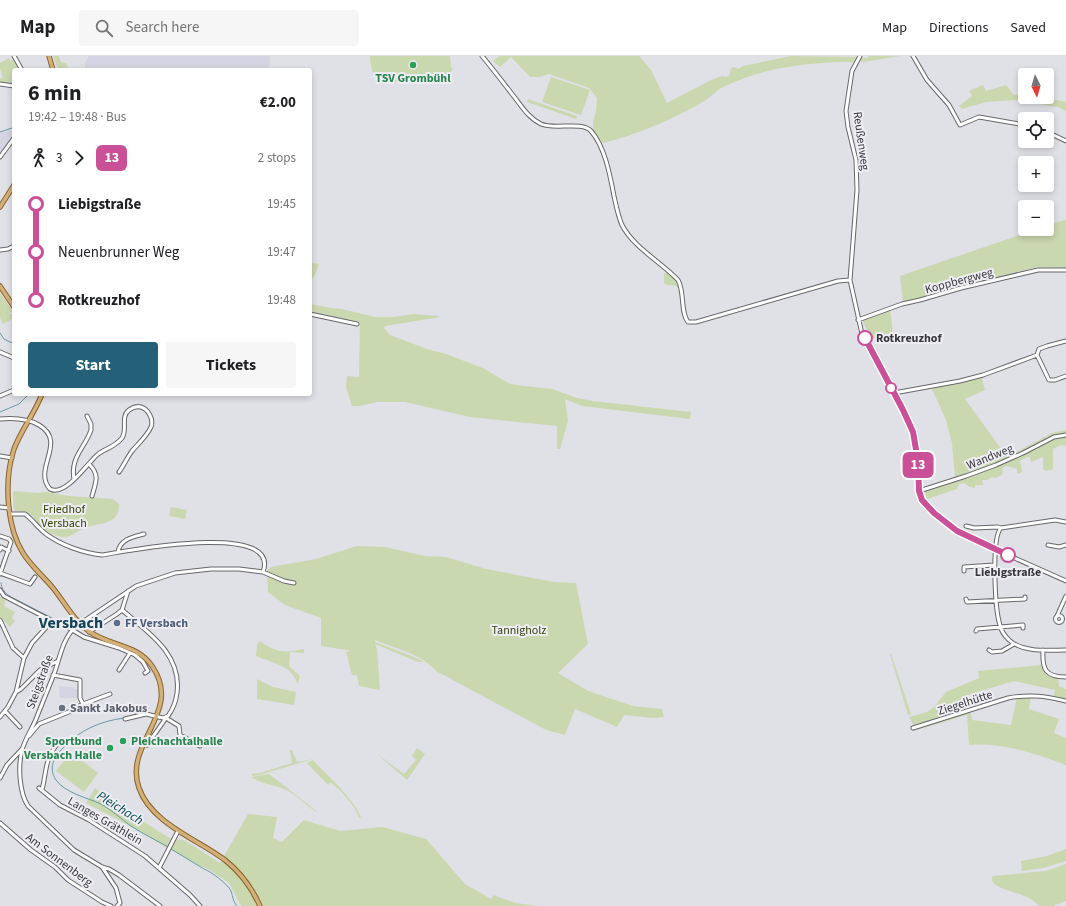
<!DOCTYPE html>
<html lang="en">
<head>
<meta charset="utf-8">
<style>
  :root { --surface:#fff; --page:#f6f6f6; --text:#202124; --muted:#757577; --line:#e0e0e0; --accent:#246078 }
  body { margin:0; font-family:"Source Sans 3",sans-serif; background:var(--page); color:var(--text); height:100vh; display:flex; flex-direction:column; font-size:15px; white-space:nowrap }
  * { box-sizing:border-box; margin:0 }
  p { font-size:13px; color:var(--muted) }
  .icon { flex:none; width:22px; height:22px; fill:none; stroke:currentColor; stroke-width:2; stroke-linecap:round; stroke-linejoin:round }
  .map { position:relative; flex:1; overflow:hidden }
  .side { position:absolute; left:12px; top:12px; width:300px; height:328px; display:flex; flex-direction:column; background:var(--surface); border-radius:4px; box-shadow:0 2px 6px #0003 }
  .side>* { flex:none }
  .badge { padding:0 8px; border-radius:6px; font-size:14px; line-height:26px }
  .needle { width:26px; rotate:175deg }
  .fabs { position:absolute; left:1018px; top:12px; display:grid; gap:8px }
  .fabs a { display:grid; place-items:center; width:36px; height:36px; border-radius:4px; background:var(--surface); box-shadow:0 2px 6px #0003; font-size:20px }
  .map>.badge { position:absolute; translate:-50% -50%; box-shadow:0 0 0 2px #fff }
  .legs { display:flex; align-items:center; gap:6px; height:44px; padding:0 16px; font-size:13px }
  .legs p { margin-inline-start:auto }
  .head { display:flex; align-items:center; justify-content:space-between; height:68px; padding:0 16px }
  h1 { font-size:22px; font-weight:700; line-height:30px }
  .button { display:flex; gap:8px; margin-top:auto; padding:8px 16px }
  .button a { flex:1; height:46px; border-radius:4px; background:var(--accent); color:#fff; font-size:16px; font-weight:700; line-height:46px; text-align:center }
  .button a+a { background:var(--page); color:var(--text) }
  ul { padding:0 16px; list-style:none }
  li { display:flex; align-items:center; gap:14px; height:48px; font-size:15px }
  li i { display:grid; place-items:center; width:6px; height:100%; margin:0 5px; background:currentColor }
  li i::after { content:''; width:10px; height:10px; margin:-5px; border:3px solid; border-radius:50%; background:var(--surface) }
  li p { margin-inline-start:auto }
  li:first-child i { background:linear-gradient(#0000 50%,currentColor 0) }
  li:last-child i { background:linear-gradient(currentColor 50%,#0000 0) }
  header { display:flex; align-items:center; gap:24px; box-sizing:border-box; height:56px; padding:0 20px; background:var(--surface); border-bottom:1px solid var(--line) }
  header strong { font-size:19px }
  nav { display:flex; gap:22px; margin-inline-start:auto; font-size:14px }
  .search { width:280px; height:36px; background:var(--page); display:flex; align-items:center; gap:10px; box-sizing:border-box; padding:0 14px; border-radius:4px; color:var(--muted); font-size:15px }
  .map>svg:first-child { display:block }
</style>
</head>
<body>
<header>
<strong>Map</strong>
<div class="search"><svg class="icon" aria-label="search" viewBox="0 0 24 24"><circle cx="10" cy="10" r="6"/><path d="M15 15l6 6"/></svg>Search here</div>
<nav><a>Map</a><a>Directions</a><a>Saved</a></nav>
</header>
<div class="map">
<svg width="1066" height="850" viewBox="0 0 1066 850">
  <rect width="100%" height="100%" fill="#e0e0e7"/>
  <path fill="#d5d4e2" d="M89 0H270L269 14H85V6Z
    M9 74 14 76V80L0 96V77Z
    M59 630 72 631 74 633H79V642H60Z"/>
  <path fill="#cad8b0" d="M53 0H59L61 6 66 7 69 14H58Z
    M370 0H450L451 12 453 11 449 21 445 23 383 27C373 20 370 12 370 0Z
    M499 0H639L651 14 667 47 711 24 722 20 725 21 729 20 731 12 735 11 738 13 743 10 791 0 856 1 854 6C808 6 765 11 723 31 717 34 712 40 706 44 676 62 637 79 603 87L593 74V65L596 56 597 42 589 32 549 18 539 21H530L511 1 500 11 493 5Z
    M869 0H900L864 6 860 5 861 2H867Z
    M9 2 11 5 14 3 19 14H14V28L0 26V23L3 21 0 13V7Z
    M551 21 590 34 581 59 542 46Z
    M983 29 986 35 1006 29 1014 39 1025 38V41H1041L1066 46V55L1058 51 1015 44 986 46 962 53 959 50 972 40 969 35Z
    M528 43 577 60 576 63 527 46Z
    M1064 164H1066V212L1037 211 956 231 924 242 903 246 900 220 1037 173H1047V170Z
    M310 206 319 208 315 219 310 226Z
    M668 216 679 227 683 262 678 232C674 227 668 231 664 227V218Z
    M0 237 13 255 7 259 14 257V262L3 268 0 262Z
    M310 248 331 252 342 253 375 261H394L413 258 438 260 440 261 385 270 384 272 390 279 427 293 446 298 483 312 508 327 516 329 552 333 577 342 593 345 691 356 690 363 582 350 565 343 568 365 560 393H557V370L470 361 405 346H377L360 350H352L346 331 347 320 359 321 360 266 310 257Z
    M890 253 893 278 871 283 862 263Z
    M981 320 985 334 965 343 1007 401 1052 377 1066 374V390L1061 389 1053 393V413L1046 415 1043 413V401L1031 406 1030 401H1027L1020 405 1022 416 1017 418V413L1007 410 1002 412 1003 415 1002 419 995 422 992 421 987 424H982L983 429H975V432L970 431 964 427 959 428 957 433 927 443 924 435 967 420V418L955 422 952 387 946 364 931 331Z
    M14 435 38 437 46 436 69 440 113 443 119 448C120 469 100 466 85 472 78 474 73 480 65 481 54 482 37 470 33 460L23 456 15 455 14 453 13 437Z
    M171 451 187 454 185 463 169 460Z
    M357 490 385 491 425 500 446 501 486 513 554 526 576 527 588 588 558 617 588 635 633 650 662 653 664 661 653 662 624 659 617 671 575 653 565 679 546 674 436 615C424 599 394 592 375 584V586L419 603 424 606H418L375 588 377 593 380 634 359 630 357 619H352L346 596 349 595V594H346L321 590V562L285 549 268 536 267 515 271 511 316 503Z
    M0 541 6 543 4 550 15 556 12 562 15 565 10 571 0 561Z
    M260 585C276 597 285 597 304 593V597L290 596 289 610 300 620 298 627H297C293 610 270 606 256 600L257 588Z
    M890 598H891L911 658 908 659Z
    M1041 609 1047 619 1058 622 1059 630 1066 633V644L1053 642 1055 634 1014 625 964 640 968 653 914 670 909 661 927 656 934 651 946 636 979 622 978 615Z
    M257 623 273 631 296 636 294 649 257 643Z
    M1031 639 1029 653 1059 663 1054 677 1066 682V709C1035 698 1003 686 969 689L967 659 913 675V674L970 655 972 664 1011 669 1017 641Z
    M417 692 425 698 407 724 376 697 404 718 416 704 412 700Z
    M290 694H292L297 706 313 703 259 719 252 720V718L260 717 292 707Z
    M71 696 98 717 84 736 56 715Z
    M313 704C327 719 355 744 361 762H359C355 748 342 737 331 726L328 729 307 707Z
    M269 718 319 757C310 753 302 744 293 738 281 729 264 730 251 721Z
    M95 732 117 749 171 783 167 792 139 775 86 747Z
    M248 758 277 761 273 782 282 786 304 764 340 775 382 771 426 783 465 828 491 843 493 839 516 847 537 850H241L229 827 208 813 198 809 170 793 176 783 184 784 220 807Z
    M1066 793V805L1043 812 1022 815 1021 805 1047 800Z
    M1066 808V845L1053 850H1039C1035 845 1028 841 1024 840 1017 836 986 831 993 820L1046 815Z"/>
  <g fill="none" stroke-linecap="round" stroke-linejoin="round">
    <path stroke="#699aa3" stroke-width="1" d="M0 76 12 72
      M0 277 4 283 14 288
      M0 356 19 348 29 338
      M1 527C2 534 5 537 11 541L52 562
      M133 659 149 652
      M124 662C101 665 79 674 63 692 54 701 48 712 56 724 65 737 88 742 101 748 112 754 121 763 131 770 143 778 156 784 168 791
      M171 793 204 813C210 815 228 828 231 835 233 841 233 846 237 850"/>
    <defs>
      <path id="minor" d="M14 0 22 14
        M482 0C492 12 502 25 512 38 521 49 528 62 541 68 554 74 582 65 591 75 605 91 610 119 614 140 616 149 618 160 622 169 634 192 660 205 678 224 685 236 680 256 688 266H696L838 225 850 224
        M860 0 852 15 846 55 848 71 856 104 857 134 850 224 862 278 903 354 913 376 918 405 920 440 925 447 934 457 963 479 1066 525
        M913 0 927 24 949 49 960 69 979 61 1025 69
        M0 28 14 30
        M1047 76 1066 85
        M0 101 14 82
        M0 194 8 193 14 190
        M310 258 357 268
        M858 264 902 248 920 244 961 232 1038 214H1066
        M0 296 14 302
        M1037 299 1049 324H1055L1066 320
        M894 337 960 325 983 319 1037 299 1039 293 1047 290 1066 285
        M0 340 14 334
        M0 363C13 362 27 362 39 369 68 386 32 413 50 433 65 441 87 408 97 399 105 392 114 392 122 382 128 373 120 361 129 354 133 351 137 350 141 351 148 353 154 363 151 371 147 380 138 388 132 395 127 402 124 409 119 416
        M0 400 12 402
        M89 408C100 419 96 426 92 440
        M74 423C70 401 85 392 91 374V368L87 360
        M919 435 966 420 996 409 1023 397 1054 381 1066 379
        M0 451 9 452
        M10 458H25C33 464 38 472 46 478 61 489 83 497 102 499 122 496 282 464 263 516
        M1066 466 1055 464 1001 472C991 482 995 554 1000 569 1001 575 1005 580 1009 584 1023 597 1049 594 1066 594
        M966 470 974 472 998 471 1001 472
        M0 480 9 483 11 486 0 518
        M1048 489 1059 491 1066 489
        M0 494 1 491 9 495
        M118 496C120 483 133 481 144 478
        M964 515V511L994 509
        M0 517 30 528 35 521
        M0 534 4 540 52 565 69 572 84 581 119 592 135 599 143 606 148 615 145 617
        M966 543 967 546 1025 543V541
        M122 554C148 576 182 598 177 637 176 645 173 653 168 660L163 662 146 658 125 663
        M1055.5 563a3.5 3.5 0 1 1 7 0a3.5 3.5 0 1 1-7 0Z
        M1057 560 1066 540
        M0 564 13 592 24 602
        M976 575 977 573 1023 569V572
        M89 576 117 558 122 554 128 535
        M989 594 992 596 1002 595 1014 588
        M1043 594C1042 613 1045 621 1066 621
        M119 614 130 597
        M53 619 80 624V642L83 648
        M16 636 24 602 32 587 52 565
        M5 655 20 671
        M0 661 8 651 16 636 21 633 40 614 58 605
        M913 672 1008 642C1031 638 1044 640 1066 645
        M29 680 39 668 71 655 83 648 110 638
        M147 689 166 662 179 670 180 679 200 690
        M0 722 7 709 22 693
        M39 732 60 749 89 764 145 800 190 839 200 850
        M42 734C47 714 44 706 57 688
        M0 767 31 794 55 811 68 824 102 846 111 850
        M102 811 116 832 120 847 117 850
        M159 812 178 775
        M160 850 119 819 109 813 102 811 74 794 28 750C19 736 18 710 22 694 25 683 32 673 36 663 42 648 48 633 54 618 60 602 62 584 75 571L136 530 175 517 211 513H239L263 516 284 525 294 527"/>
      <path id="major" d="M49 0 53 14
        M0 151 14 129
        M0 230 14 251
        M42 338C35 357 21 374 14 393 4 423 6 470 23 497 31 510 43 520 53 532 65 547 74 565 90 576 110 590 137 588 152 610 184 656 123 687 139 732 151 767 197 783 225 804 240 816 252 832 260 850"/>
    </defs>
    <use href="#minor" stroke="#67676c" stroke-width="5"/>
    <use href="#major" stroke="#8a642a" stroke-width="5.5"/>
    <use href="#minor" stroke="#fff" stroke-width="3"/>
    <use href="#major" stroke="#d3b07a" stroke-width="3.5"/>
  </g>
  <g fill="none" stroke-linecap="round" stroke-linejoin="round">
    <defs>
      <path id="line-1" d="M865 282 903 354 913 376 918 405 919 435 922 444 934 457 957 475 1008 499"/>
    </defs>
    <use href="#line-1" stroke="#fff" stroke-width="9"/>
    <use href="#line-1" stroke="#ca5098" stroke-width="6"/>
  </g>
  <g fill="#2e9e5b" stroke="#eeedf4" stroke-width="1.5">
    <circle cx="413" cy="9" r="4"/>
    <circle cx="123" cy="685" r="4"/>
    <circle cx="110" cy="692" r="4"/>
  </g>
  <g fill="#fff" stroke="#ca5098" stroke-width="2">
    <circle cx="865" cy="282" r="7"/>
    <circle cx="891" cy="332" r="5"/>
    <circle cx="1008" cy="499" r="7"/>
  </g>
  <circle fill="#5c6f8a" stroke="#eeedf4" stroke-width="1.5" cx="117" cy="567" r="4"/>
  <circle fill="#6b7280" stroke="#eeedf4" stroke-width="1.5" cx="62" cy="652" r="4"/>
  <g text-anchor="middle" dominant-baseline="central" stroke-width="4" stroke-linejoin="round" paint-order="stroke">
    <g font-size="12" font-weight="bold" fill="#27864d" stroke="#eeedf4">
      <text x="413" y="22">TSV Grombühl</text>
      <text x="102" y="685" text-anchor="end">Sportbund<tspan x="102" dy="14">Versbach Halle</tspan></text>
      <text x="131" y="685" text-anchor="start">Pleichachtalhalle</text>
    </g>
    <g font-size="12" fill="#39393c" stroke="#eeedf4">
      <text transform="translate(861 85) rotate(82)">Reußenweg</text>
      <text transform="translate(959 225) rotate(-15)">Koppbergweg</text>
      <text transform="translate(990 401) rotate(-22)">Wandweg</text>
      <text transform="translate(40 626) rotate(-70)">Steigstraße</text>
      <text transform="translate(965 647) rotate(-18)">Ziegelhütte</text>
      <text transform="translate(105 765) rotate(30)">Langes Gräthlein</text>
      <text transform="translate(59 804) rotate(37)">Am Sonnenberg</text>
    </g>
    <g font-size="12" font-weight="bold" fill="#39393c" stroke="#eeedf4" text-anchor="start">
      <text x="876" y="282">Rotkreuzhof</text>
      <text x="1008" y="516" text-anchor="middle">Liebigstraße</text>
    </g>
    <g font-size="12" fill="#324106" stroke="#eeedf4">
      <text x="64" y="453">Friedhof<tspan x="64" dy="14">Versbach</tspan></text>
      <text x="519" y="574">Tannigholz</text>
    </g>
    <g font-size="12" font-weight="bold" fill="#4e5e75" stroke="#eeedf4" text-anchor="start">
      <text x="125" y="567">FF Versbach</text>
    </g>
    <g font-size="12" font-weight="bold" fill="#5b616d" stroke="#eeedf4" text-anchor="start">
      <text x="70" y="652">Sankt Jakobus</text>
    </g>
    <g font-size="13" font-style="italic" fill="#084852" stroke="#eeedf4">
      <text transform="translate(120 752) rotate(32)">Pleichach</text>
    </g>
    <g font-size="16" font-weight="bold" fill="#124356" stroke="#eeedf4">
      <text x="71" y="567">Versbach</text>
    </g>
  </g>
</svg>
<div class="fabs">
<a><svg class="needle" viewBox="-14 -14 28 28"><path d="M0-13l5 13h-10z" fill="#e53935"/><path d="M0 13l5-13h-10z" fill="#757577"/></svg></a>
<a><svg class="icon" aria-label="locate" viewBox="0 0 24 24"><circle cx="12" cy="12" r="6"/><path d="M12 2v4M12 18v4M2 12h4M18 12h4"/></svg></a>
<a>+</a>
<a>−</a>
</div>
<b class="badge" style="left:918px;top:409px;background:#ca5098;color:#fff">13</b>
<section class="side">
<div class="head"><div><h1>6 min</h1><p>19:42 – 19:48 · Bus</p></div><b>€2.00</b></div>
<div class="legs"><svg class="icon" aria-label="walk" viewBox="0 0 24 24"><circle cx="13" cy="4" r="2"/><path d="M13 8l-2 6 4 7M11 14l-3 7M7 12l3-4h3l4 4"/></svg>3<svg class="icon" aria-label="forward" viewBox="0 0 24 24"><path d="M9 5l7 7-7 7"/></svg><b class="badge" style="background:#ca5098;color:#fff">13</b><p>2 stops</p></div>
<ul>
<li><i style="color:#ca5098"></i><b>Liebigstraße</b><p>19:45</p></li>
<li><i style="color:#ca5098"></i><span>Neuenbrunner Weg</span><p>19:47</p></li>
<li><i style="color:#ca5098"></i><b>Rotkreuzhof</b><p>19:48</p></li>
</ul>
<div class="button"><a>Start</a><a>Tickets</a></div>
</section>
</div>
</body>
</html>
